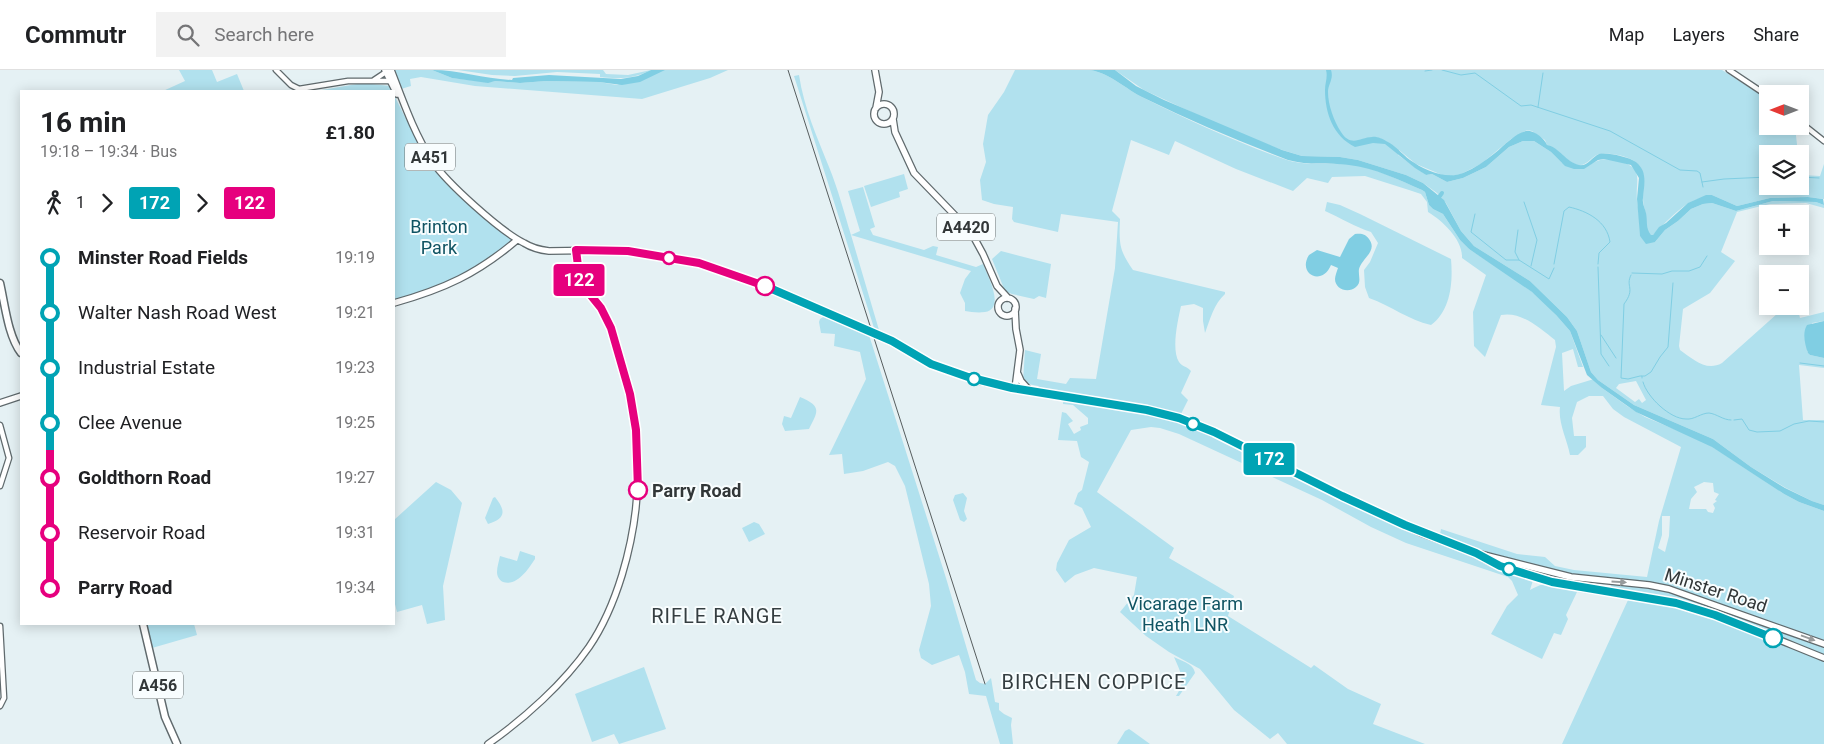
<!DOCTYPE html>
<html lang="en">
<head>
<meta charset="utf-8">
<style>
  :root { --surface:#fff; --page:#f2f2f2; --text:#202124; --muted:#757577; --line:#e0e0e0 }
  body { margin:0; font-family:Roboto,sans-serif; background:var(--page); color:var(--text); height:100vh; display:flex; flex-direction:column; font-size:19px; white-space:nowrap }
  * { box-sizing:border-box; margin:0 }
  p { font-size:16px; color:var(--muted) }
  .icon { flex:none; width:28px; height:28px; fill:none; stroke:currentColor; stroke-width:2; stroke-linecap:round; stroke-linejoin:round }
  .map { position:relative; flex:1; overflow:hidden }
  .details { position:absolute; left:20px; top:20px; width:375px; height:535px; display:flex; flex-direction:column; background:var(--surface); border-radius:0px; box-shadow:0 2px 12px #0003 }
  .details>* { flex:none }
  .badge { padding:0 10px; border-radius:4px; font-size:18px; line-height:32px }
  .needle { width:32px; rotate:270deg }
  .tools { position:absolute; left:1759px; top:15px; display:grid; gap:10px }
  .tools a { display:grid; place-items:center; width:50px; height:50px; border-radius:0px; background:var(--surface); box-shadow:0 2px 12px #0003; font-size:25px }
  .map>.badge { position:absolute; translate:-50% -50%; box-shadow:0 0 0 2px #fff }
  .legs { display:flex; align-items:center; gap:8px; height:55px; padding:0 20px; font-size:16px }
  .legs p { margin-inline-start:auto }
  .overview { display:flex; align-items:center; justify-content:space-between; height:85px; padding:0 20px }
  h1 { font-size:28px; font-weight:700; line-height:38px }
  ul { padding:0 20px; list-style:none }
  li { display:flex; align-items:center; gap:18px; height:55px; font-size:19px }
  li i { display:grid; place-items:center; width:8px; height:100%; margin:0 6px; background:currentColor }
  li i::after { content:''; width:12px; height:12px; margin:-6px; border:4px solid; border-radius:50%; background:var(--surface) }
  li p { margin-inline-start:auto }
  li:first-child i { background:linear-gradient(#0000 50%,currentColor 0) }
  li:last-child i { background:linear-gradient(currentColor 50%,#0000 0) }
  header { display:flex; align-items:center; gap:30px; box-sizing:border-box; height:70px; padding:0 25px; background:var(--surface); border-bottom:1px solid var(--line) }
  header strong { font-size:24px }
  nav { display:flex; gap:28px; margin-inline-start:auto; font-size:18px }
  .search { width:350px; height:45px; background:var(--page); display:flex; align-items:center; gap:12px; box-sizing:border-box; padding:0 18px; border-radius:0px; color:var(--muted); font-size:19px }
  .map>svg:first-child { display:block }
</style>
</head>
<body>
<header>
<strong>Commutr</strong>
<div class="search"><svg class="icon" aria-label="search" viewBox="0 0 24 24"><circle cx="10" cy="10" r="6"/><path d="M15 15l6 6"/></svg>Search here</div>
<nav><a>Map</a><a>Layers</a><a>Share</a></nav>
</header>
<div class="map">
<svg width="1824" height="674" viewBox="0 0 1824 674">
  <rect width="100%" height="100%" fill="#e5f1f4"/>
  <path fill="#b1e1ee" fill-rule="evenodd" d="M179 0H212L217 12 237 4 244 21H158H163L185 11Z
    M395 0H432L452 8 488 12 495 11 520 13 546 11 599 12 617 15 657 0H728L710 8 642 29 475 16 421 7 410 9 411 16 401 19Z
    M458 0H603L606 4 628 5 651 0C634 9 619 9 600 7V4L557 2 515 6 492 5Z
    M1015 0H1090C1112 4 1125 19 1144 28 1190 51 1238 73 1287 90 1309 97 1332 92 1355 95 1378 99 1401 111 1422 120L1425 122 1429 135 1433 139 1443 144 1460 170 1469 179 1512 207 1539 227 1556 245 1570 261 1583 297H1578L1573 279 1562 283 1564 321 1571 316 1594 309 1602 318 1627 336 1645 347 1705 372 1784 424 1799 432 1824 441V674H1562L1628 530 1577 522 1566 545 1568 549 1561 565 1554 563 1542 589 1491 564 1507 536 1518 525 1512 511 1508 507 1406 473 1371 457 1322 430 1179 364 1160 358 1151 357 1131 360 1097 422 1174 478 1169 488 1234 526 1228 546 1311 598 1314 595 1348 619 1381 634 1373 654 1425 674H1287L1278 663 1270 669 1234 640 1200 599 1169 582 1146 566 1120 542 1134 525 1137 507 1094 498 1075 505 1065 513 1056 500 1057 493 1069 470 1091 457 1082 438 1074 434 1078 423 1082 420 1089 392 1081 387 1077 371 1058 370 1062 342 1066 343 1073 351 1068 354 1074 364 1081 360 1080 357 1088 354V348L1073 335 1063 334 1064 327 1046 324 1038 316 1028 314 1023 311 1025 280 1041 284 1037 309 1066 314 1070 308 1096 309 1115 198 1118 152 1061 144 1058 162 1014 152 1012 149 1013 137 994 134 982 130 980 110 986 92 983 74 988 45 1004 22ZM1131 70 1169 85 1175 71 1236 99 1293 121 1307 108 1328 113 1332 107 1365 106 1409 120 1421 124 1427 132 1428 142C1443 151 1463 170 1462 188L1486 205 1473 242 1474 276 1485 287 1501 245C1521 241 1540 258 1555 270L1556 277 1541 335 1560 337C1558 353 1567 369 1570 385H1578L1586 377V366H1574L1572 348 1577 332 1589 326H1603L1613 339 1624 347 1681 377 1659 451 1647 507 1574 500 1555 496 1545 487 1517 484 1441 459 1439 469 1179 348 1188 330 1181 323 1191 301C1187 296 1182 297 1179 292 1171 279 1178 250 1181 236L1194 234 1203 238V251L1205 263C1210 249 1214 234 1225 224V222L1133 200C1119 180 1119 174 1120 149L1112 141ZM1704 412 1713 413 1714 422 1719 424 1715 430 1717 431 1713 434 1715 438 1713 443 1708 442 1706 439H1689L1691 429 1697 422 1694 417ZM1662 446H1670L1669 466 1665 482 1658 478 1662 465ZM1477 484 1592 510 1610 511 1612 521C1586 517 1553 505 1530 520L1534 507Z
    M1115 0H1722L1767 29 1768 56H1795L1798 84H1768V116H1800V97L1802 105 1820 106 1824 94V129L1808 127 1770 128 1737 136 1712 125C1705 127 1696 129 1689 133 1678 139 1661 157 1652 166 1644 160 1647 153 1646 145 1645 140 1643 135 1643 129 1643 118 1647 101 1637 93 1629 86 1609 82 1599 84 1592 86 1587 96 1579 95 1566 93 1559 78 1547 75L1545 70 1532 61 1527 60 1511 69 1481 94 1461 104 1447 107 1416 94 1399 80 1398 85 1426 105 1432 104 1447 112 1463 108 1486 97 1509 77 1523 71H1534L1551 82 1562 93 1588 96C1597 90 1603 88 1614 90 1646 97 1635 107 1637 131 1639 143 1640 154 1640 166L1655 172 1665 160 1678 151 1691 139 1703 134 1712 133 1736 141 1773 131 1816 132 1824 135V138L1806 133 1770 134 1737 142 1721 182 1735 191 1710 223 1683 239 1679 276 1680 280C1693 289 1706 302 1722 293L1786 236H1797L1800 248 1824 242V251L1812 253 1807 281 1810 285 1824 288V298L1799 295 1803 350H1824V435L1812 431 1786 418 1751 397 1713 369 1634 335 1598 310 1591 302 1577 261 1567 247 1530 211 1474 176 1461 161 1446 133 1437 123 1423 113 1406 105 1358 90 1340 87 1302 86 1276 78 1217 54 1144 20ZM1636 311 1646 330 1642 333 1639 329 1635 332 1616 318 1619 314Z
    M799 5C804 38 817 67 829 97 838 119 844 142 851 165L860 161 848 121 863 117 875 157 870 159 873 165 924 180 933 176 938 177 936 185 976 197 983 194C987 205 1006 238 985 242 978 243 971 242 965 241V233L960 223 965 209 971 201 851 165 879 260 906 273 905 275 875 261 794 6Z
    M363 13 390 16 392 21H316Z
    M394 25 422 81 433 98 468 131 514 171 496 185 451 213 394 232Z
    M904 104 908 119 899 122 900 127 871 137 864 116Z
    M1327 132 1340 135 1360 144 1451 189C1453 212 1451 240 1431 255 1408 250 1392 236 1369 228L1365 217 1364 200 1370 192 1378 173 1371 162C1355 157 1341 148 1325 141Z
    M1001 181 1051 194 1046 228 1039 226 1034 229 1012 224 1005 221 992 189Z
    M825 246 869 265 946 508 976 610 980 613 985 614 991 608 995 632 999 633V640L1004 644 1012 648 1011 655 1013 674H1000L986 626 969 624 965 602 959 585 932 595 921 588 919 580 931 536 929 514 905 416 895 396 888 392 863 401 844 404 842 384 829 385 866 309 860 282 834 276 835 264 821 263 819 252 820 249Z
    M800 327C821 336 819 340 809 359L785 361 782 354 784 346 791 348Z
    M436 412 451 420 462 433 443 516 445 550 427 554 422 535 397 542 394 530V450Z
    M963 423 967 428 964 441 967 449 964 452 960 450 953 430 955 425Z
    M495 427C506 441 506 448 488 454L485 448 493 428Z
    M754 452 759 454 765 464 749 472 742 458Z
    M520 481 535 486V489C529 498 517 517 503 512 499 510 497 506 497 502 497 497 499 491 500 486L517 491Z
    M147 554H194L197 565 152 578Z
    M1174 587C1182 591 1194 594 1195 603L1179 626H1176C1186 611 1181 603 1174 587Z
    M644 597 666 659 619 674 614 664 592 672 575 624Z
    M1129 659 1132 661 1150 674H1117L1125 661Z"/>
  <path fill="#80cee3" d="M432 0C459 0 485 9 512 10L513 8 549 5 621 9 638 6 651 0H665L640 12 622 15 599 12 546 11 520 13 495 11 488 13 452 8Z
    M1090 0H1115L1136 16 1164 30 1282 80 1302 86 1340 87 1358 90 1406 105 1423 113 1444 130 1461 161 1474 176 1530 211 1567 247 1577 261 1591 302 1598 310 1634 335 1713 369 1751 397 1785 418 1812 431 1824 435V441L1799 432 1784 424 1712 377 1636 342 1602 318 1587 305 1570 261 1556 245 1532 222 1469 179 1460 170 1443 144 1433 139 1429 135 1425 122 1422 120C1399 110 1375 98 1349 95 1327 92 1310 96 1288 90 1239 71 1191 51 1144 28 1125 19 1112 4 1090 0Z
    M1326 0H1331C1334 9 1328 14 1328 22 1328 35 1334 51 1341 62 1351 78 1361 67 1372 67 1376 66 1383 69 1386 71 1395 75 1402 84 1410 90 1424 100 1446 110 1463 103 1475 98 1485 91 1495 83 1505 75 1514 64 1526 61 1533 59 1545 69 1547 75 1559 77 1566 92 1579 95 1587 97 1592 87 1599 84 1607 82 1629 87 1636 92 1648 101 1644 116 1643 128 1642 134 1645 138 1646 143 1648 152 1645 157 1651 165H1653L1659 157 1666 153 1688 133 1706 125H1712L1737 136 1770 128 1808 127 1823 129 1824 135 1816 132 1773 131 1736 141 1712 133 1703 134 1691 139 1678 151 1665 160 1655 172 1646 174 1640 166 1637 129 1639 108 1631 95 1604 89 1598 90 1584 99H1574L1565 96 1551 82 1534 71H1523L1509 77 1486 97 1463 108 1447 112 1432 104 1426 105 1415 98 1385 74 1373 73 1355 77C1333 66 1325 43 1325 20 1325 13 1328 7 1326 0Z
    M1355 164C1361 163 1366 164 1369 169 1378 181 1362 188 1359 199 1358 206 1362 212 1356 217 1348 224 1335 219 1335 209 1335 206 1337 201 1338 198L1331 195C1322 217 1297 204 1309 185L1317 180 1340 187 1349 169Z
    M1824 251V288L1810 285 1808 283C1805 275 1802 263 1807 255Z"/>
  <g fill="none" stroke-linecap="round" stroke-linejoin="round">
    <path stroke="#80cee3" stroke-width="1" d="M1442 0 1461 5 1475 3 1521 36 1531 35 1610 61 1680 100 1697 101 1700 103 1703 117
      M1425 1 1432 0
      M1538 37 1543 3
      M1800 107 1819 108
      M1702 112 1724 109 1768 107
      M1524 132 1537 170 1531 196
      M1475 144 1471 162 1506 190H1519L1549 209 1554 198
      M1518 160 1515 182 1519 190
      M1554 194 1564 141 1569 137C1587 141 1607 151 1610 172L1599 183 1598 194
      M1598 197 1601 284 1609 296
      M1632 203 1662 204 1672 201H1689L1700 197 1707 186
      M1631 205C1625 217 1636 218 1624 234L1621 308 1628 309 1640 306H1642V308
      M1601 265 1616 288
      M1800 293 1824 296
      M1642 306H1645L1651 302 1660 287 1668 277 1673 213
      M1643 312C1647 327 1670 349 1686 349 1694 350 1701 343 1709 343 1717 344 1723 350 1731 350
      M1734 350 1742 349 1749 360 1757 362 1780 361 1794 354 1809 351 1824 352"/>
    <path stroke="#80cee3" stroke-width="4" d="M1437 130 1442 123"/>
    <defs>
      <path id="minor" d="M276 0 291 15 299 19 348 11H392
        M1729 0 1768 26
        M374 10 386 2
        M1800 52 1824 71
        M0 355 9 388 0 416
        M0 556 4 628 0 636"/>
      <path id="major" d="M385 0 397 24
        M391 0C403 31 414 63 432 91 447 113 500 161 524 173 532 178 540 180 549 181L617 180 708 195 771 219 865 260
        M875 0 879 22 876 38
        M874 44a10 10 0 1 1 20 0a10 10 0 1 1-20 0Z
        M893 49 895 62 914 103 971 162 983 184 997 216 1008 228
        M998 237a9 9 0 1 1 18 0a9 9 0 1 1-18 0Z
        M394 233C444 219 477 204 517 170
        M879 265 931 293 979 311 1046 324 1147 340 1179 348 1214 362 1342 426 1421 463 1476 483 1571 507 1649 515 1669 519 1824 574
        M1018 304 1021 311 1030 321
        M1015 319 1020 280 1016 259 1015 239
        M0 333 21 326
        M1478 485C1493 495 1510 500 1527 505 1576 519 1627 521 1677 534 1727 547 1776 569 1824 588
        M488 674C524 649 564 613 589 577 604 555 614 531 622 505 644 432 643 363 621 290 616 273 611 256 602 240 597 230 587 223 581 214 575 205 577 190 576 180"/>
      <path id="highway" d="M0 213C5 235 8 266 21 283
        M143 554 165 647 177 674"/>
    </defs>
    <use href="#minor" stroke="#606a6d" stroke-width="7"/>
    <use href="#major" stroke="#606a6d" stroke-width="8"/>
    <use href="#highway" stroke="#606a6d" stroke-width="9"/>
    <use href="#minor" stroke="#fff" stroke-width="4.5"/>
    <use href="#major" stroke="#fff" stroke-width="5.5"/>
    <use href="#highway" stroke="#fff" stroke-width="6"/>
    <path stroke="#565d5e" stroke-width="1" d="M788 0 985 614"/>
    <defs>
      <path id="major-bridge" d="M865 260 879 265"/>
    </defs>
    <use href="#major-bridge" stroke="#606a6d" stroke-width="8" stroke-linecap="butt"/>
    <use href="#major-bridge" stroke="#fff" stroke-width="5.5"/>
  </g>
  <defs><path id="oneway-solid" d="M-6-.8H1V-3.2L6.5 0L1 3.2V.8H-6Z" transform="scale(1.25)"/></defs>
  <g fill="#989b9c">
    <use href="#oneway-solid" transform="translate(1619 512) rotate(4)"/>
    <use href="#oneway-solid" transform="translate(1808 568) rotate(20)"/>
  </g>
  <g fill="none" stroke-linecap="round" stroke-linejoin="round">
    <defs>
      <path id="line-1" d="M765 216 892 271 931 294 968 307 1012 318 1147 340 1179 348 1214 362 1342 426 1405 455 1476 483 1500 496 1552 512 1676 533 1715 545 1773 568"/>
      <path id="line-2" d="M638 420 636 360 630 324 611 258 601 238 580 212 576 180 628 181 699 193 765 216"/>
    </defs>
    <use href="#line-1" stroke="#fff" stroke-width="11"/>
    <use href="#line-2" stroke="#fff" stroke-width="11"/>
    <use href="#line-1" stroke="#00a3b4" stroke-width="8"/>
    <use href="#line-2" stroke="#e6007e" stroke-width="8"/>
  </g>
  <g fill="#fff" stroke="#e6007e" stroke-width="2.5">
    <circle cx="669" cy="188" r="6"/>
    <circle cx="765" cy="216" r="9"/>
    <circle cx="638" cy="420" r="9"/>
  </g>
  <g fill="#fff" stroke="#00a3b4" stroke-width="2.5">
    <circle cx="974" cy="309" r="6"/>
    <circle cx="1193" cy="354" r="6"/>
    <circle cx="1509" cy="499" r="6"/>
    <circle cx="1773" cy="568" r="9"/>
  </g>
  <g text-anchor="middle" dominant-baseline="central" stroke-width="4" stroke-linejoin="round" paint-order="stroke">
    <g fill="#f8fdfe" stroke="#6d7273" stroke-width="1">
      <rect x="405" y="73.5" width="50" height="27" rx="4"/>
      <rect x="937" y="143.5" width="58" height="27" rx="4"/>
      <rect x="133" y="601.5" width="50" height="27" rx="4"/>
    </g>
    <g font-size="16" font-weight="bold" fill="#323738">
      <text x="430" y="87">A451</text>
      <text x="966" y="157">A4420</text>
      <text x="158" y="615">A456</text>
    </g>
    <g font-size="18" fill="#0f5362" stroke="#f8fdfe">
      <text x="439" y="156">Brinton<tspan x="439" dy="21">Park</tspan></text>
      <text x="1185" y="533">Vicarage Farm<tspan x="1185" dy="21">Heath LNR</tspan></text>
    </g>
    <g font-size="18" font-weight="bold" fill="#323738" stroke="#f8fdfe" text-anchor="start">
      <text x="652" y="420">Parry Road</text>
    </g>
    <g font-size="18" fill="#323738" stroke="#f8fdfe">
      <text transform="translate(1716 520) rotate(18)">Minster Road</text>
    </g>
    <g font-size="20" letter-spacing="1" fill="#353e41" stroke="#f8fdfe">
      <text x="717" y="546">RIFLE RANGE</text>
      <text x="1094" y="612">BIRCHEN COPPICE</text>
    </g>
  </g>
</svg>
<div class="tools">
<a><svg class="needle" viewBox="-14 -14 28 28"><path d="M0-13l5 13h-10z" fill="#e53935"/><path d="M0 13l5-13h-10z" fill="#757577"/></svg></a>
<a><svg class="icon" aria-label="layers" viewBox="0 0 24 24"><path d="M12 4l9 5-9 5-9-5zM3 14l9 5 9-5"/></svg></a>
<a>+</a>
<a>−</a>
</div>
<b class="badge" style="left:1269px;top:389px;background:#00a3b4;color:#fff">172</b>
<b class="badge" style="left:579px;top:210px;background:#e6007e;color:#fff">122</b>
<section class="details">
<div class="overview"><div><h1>16 min</h1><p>19:18 – 19:34 · Bus</p></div><b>£1.80</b></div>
<div class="legs"><svg class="icon" aria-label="walk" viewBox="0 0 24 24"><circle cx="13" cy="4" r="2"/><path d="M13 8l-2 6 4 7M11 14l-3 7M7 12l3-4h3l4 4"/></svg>1<svg class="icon" aria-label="forward" viewBox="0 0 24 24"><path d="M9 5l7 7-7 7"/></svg><b class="badge" style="background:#00a3b4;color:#fff">172</b><svg class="icon" aria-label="forward" viewBox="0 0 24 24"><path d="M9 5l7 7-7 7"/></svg><b class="badge" style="background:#e6007e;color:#fff">122</b></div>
<ul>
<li><i style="color:#00a3b4"></i><b>Minster Road Fields</b><p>19:19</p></li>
<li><i style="color:#00a3b4"></i><span>Walter Nash Road West</span><p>19:21</p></li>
<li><i style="color:#00a3b4"></i><span>Industrial Estate</span><p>19:23</p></li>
<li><i style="color:#00a3b4"></i><span>Clee Avenue</span><p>19:25</p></li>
<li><i style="color:#e6007e"></i><b>Goldthorn Road</b><p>19:27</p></li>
<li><i style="color:#e6007e"></i><span>Reservoir Road</span><p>19:31</p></li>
<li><i style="color:#e6007e"></i><b>Parry Road</b><p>19:34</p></li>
</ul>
</section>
</div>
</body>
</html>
